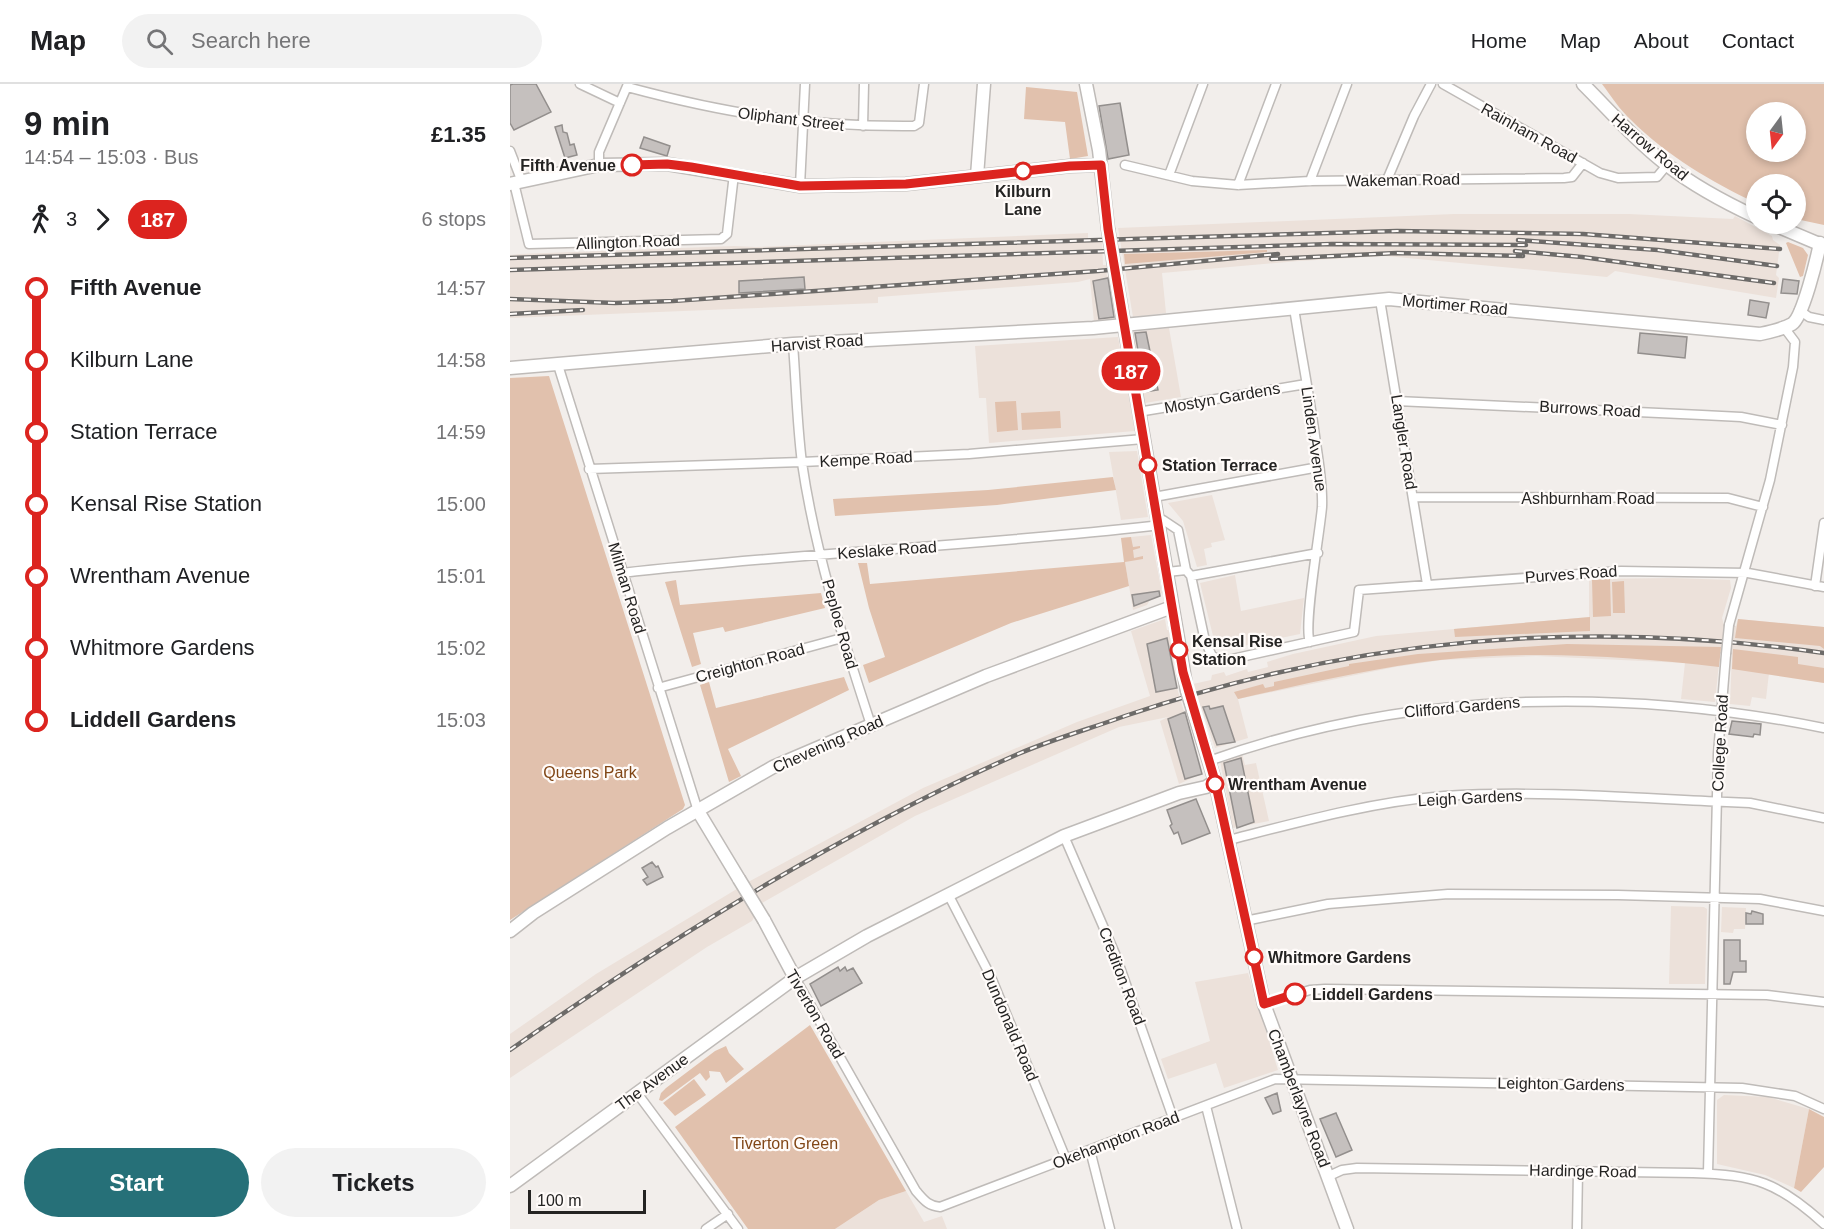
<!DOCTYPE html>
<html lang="en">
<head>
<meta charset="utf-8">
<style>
  :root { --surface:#fff; --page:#f2f2f2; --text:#202124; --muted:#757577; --line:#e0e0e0; --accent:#267078 }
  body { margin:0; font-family:Helvetica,sans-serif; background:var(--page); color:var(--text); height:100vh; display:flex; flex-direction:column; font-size:22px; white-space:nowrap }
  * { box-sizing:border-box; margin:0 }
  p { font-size:20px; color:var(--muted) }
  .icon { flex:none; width:33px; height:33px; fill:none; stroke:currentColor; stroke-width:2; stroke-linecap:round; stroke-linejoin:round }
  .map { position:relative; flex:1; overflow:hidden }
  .details { display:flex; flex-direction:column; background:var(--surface); width:510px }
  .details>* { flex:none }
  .badge { padding:0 12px; border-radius:20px; font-size:21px; line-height:39px }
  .needle { width:39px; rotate:195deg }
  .fabs { position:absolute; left:1236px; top:18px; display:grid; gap:12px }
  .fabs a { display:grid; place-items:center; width:60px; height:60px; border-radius:50%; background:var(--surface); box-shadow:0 3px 9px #0003; font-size:30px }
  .scale { position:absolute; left:18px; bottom:15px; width:118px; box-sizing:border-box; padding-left:6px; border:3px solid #242322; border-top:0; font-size:16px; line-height:21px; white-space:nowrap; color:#242322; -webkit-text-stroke:4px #fffbf9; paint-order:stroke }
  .map>.badge { position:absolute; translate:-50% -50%; box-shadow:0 0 0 3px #fff }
  .legs { display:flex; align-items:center; gap:9px; height:66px; padding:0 24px; font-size:20px }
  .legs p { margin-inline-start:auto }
  .summary { display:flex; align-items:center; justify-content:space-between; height:102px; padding:0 24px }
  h1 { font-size:33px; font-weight:600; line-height:45px }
  .cta { display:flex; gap:12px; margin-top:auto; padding:12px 24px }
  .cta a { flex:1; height:69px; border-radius:36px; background:var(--accent); color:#fff; font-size:24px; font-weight:600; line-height:69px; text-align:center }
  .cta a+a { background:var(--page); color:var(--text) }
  ul { padding:0 24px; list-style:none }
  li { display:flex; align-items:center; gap:21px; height:72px; font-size:22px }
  li i { display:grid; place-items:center; width:9px; height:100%; margin:0 8px; background:currentColor }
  li i::after { content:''; width:15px; height:15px; margin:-8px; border:4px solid; border-radius:50%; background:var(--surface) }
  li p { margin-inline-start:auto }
  li:first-child i { background:linear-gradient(#0000 50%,currentColor 0) }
  li:last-child i { background:linear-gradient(currentColor 50%,#0000 0) }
  header { display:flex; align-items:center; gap:36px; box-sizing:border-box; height:84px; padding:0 30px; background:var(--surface); border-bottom:2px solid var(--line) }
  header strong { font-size:28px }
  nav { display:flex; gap:33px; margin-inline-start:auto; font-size:21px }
  .search { width:420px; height:54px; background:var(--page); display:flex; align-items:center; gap:15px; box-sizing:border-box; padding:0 21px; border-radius:33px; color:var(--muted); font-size:22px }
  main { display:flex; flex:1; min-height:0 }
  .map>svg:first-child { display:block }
</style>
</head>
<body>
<header>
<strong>Map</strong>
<div class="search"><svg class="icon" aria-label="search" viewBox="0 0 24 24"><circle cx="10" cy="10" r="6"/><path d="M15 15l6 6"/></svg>Search here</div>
<nav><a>Home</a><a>Map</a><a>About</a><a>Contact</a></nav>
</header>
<main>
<section class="details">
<div class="summary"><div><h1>9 min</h1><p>14:54 – 15:03 · Bus</p></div><b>£1.35</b></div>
<div class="legs"><svg class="icon" aria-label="walk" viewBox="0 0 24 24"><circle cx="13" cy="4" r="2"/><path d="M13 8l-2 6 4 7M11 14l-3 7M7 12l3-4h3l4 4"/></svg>3<svg class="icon" aria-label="forward" viewBox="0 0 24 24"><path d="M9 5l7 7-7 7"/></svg><b class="badge" style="background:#dc241f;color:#fff">187</b><p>6 stops</p></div>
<ul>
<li><i style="color:#dc241f"></i><b>Fifth Avenue</b><p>14:57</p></li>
<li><i style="color:#dc241f"></i><span>Kilburn Lane</span><p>14:58</p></li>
<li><i style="color:#dc241f"></i><span>Station Terrace</span><p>14:59</p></li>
<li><i style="color:#dc241f"></i><span>Kensal Rise Station</span><p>15:00</p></li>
<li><i style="color:#dc241f"></i><span>Wrentham Avenue</span><p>15:01</p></li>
<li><i style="color:#dc241f"></i><span>Whitmore Gardens</span><p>15:02</p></li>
<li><i style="color:#dc241f"></i><b>Liddell Gardens</b><p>15:03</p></li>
</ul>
<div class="cta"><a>Start</a><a>Tickets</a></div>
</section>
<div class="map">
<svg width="1314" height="1145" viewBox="0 0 1314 1145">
  <rect width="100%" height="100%" fill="#f2eeeb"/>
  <path fill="#ece1da" d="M944 130H1119L1223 135 1225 132 1262 152 1263 156 1270 161 1266 191 1269 194 1266 214 1105 187 1097 193 876 172 789 177 652 189 656 229 623 233 608 144Z
    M578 149V155H592L593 181H596L597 192 599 193 606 235 584 238 580 195 568 198 368 213V219L0 234V171L10 170 224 162 246 163Z
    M659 244 671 313 635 319 623 248Z
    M608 253 625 347 479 359 476 314H469L465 262Z
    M627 367 638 433 611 436 599 368Z
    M702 411 715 456 701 459 702 463 694 465 697 481 687 483 673 437 658 419Z
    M641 451 652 509 640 516 637 521 623 526 611 454Z
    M725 491 731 527 794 514 790 550 719 565 708 561 704 556 690 499Z
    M1163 494 1220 496 1221 504 1212 534 1214 541 1226 542 1228 535 1314 543V599L1259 589 1256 615 1242 613 1240 622 1220 620 1222 570 1210 569 1205 618 1171 615 1175 579 1026 572 932 576 885 583 728 615 738 654 705 664 683 600 701 596 702 591 714 588 716 592 737 585 738 588 758 583 757 578 783 570 866 552 1079 533V495Z
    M655 535 657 546H659L667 604 692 688 691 690 669 700 650 637 658 633 609 643 405 732 252 819 242 837 197 863 0 994V950L86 890 240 797 413 704 567 638 640 612 621 547Z
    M732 670 735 681 746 679 759 737 723 744 710 677Z
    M1161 822 1194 823 1197 825 1195 900H1159Z
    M1212 823 1236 824 1235 845H1224L1223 849 1211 848Z
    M738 889 768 986 714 1004 706 979 658 995 651 975 700 957 685 898Z
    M1214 1011 1258 1013 1299 1025 1284 1104 1255 1091 1207 1080V1016Z
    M396 1107 414 1138 432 1132 437 1145H325L369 1116Z"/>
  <path fill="#e1c1ad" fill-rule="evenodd" d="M1092 0H1314V141L1286 135V100H1246V119C1202 98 1157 72 1121 36 1110 26 1101 12 1092 0ZM1286 28V68H1246V28Z
    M516 3 567 8 578 72 560 75 555 38 514 35Z
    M1278 158 1293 164 1298 171 1293 192 1290 193 1276 159Z
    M757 166V168L615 180 614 170Z
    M39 292 175 721 173 725 0 836V294Z
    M506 317 508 346 487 348 485 318Z
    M550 327 551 344 512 346 511 329Z
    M603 393 606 406 487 421 325 432 323 415 478 406Z
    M621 453 623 463 630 462V464L623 466 624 474 633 472V475L615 478 619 502 501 539 359 599 353 581 375 573 359 524 348 479H357L360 500 614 478 611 454Z
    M1100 495 1101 532 1083 533 1082 496Z
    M166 496 170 521 311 509 315 524 215 548 213 543 183 549 191 580 182 583 155 498Z
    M1114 497 1115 529H1103L1102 498Z
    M1080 533V547L945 553 944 545Z
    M1228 535 1314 543V565L1310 562 1225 554Z
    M1057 560 1211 563 1209 583C1121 572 1018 566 930 576 862 584 794 600 728 615L724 608 753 600 755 604 764 602V598L839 582V580L908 570Z
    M1223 565 1288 573V580L1314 584V599L1222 585Z
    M334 593 339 606 218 665 231 692 219 698 190 601 199 598 206 624Z
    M300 941 396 1107 369 1116 325 1145H238L165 1043Z
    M216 962 219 969 234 985 216 999 210 988 199 987 200 993 196 997 190 989 152 1017 149 1016 151 1009 156 1004 205 967Z
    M184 995 196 1011 165 1032 153 1019Z
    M1299 1025 1314 1033V1083L1291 1108 1284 1104Z"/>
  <path fill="#c5c0be" stroke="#938f8d" stroke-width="1.5" d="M3 0H26L41 28 4 46 0 39V1Z
    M610 19 619 71 598 75 589 22Z
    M52 41 53 48 57 49 60 61 64 60 67 71 55 74 45 43Z
    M134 53 160 62 157 72 130 64Z
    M294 193 295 205 229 209V197Z
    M598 194 604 233 589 235 583 197Z
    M1273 195 1289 197 1287 210 1271 209Z
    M1240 216 1259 219 1256 234 1238 231Z
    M636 248 648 306 635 308 625 249Z
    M1130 249 1177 253 1175 274 1128 269Z
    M649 507 650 512 624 522 622 511Z
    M657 554 667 604 646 608 637 560Z
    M699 622 700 625 713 622 725 658 707 661 693 623Z
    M675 628 692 690 675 695 658 635Z
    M1222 637 1251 640 1250 651 1244 650 1243 653 1219 650Z
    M731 674 744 738 727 744 714 679Z
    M686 715 700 749 672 760 668 748 664 750 660 742 662 740 657 726Z
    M142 778 146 783 148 782 153 793 137 801 133 796 138 793 132 784Z
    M1242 827 1253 830V840H1236V829L1241 830Z
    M1214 856H1230V877H1236V888H1223L1220 900H1214Z
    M328 883 330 887 335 883 337 887 343 884 352 899 311 922 300 900Z
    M767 1009 771 1027 763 1030 755 1014Z
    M826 1029 842 1066 826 1073 810 1035Z"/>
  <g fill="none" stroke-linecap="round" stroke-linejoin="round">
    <defs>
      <path id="street" d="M70 0 110 19
        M933 0 1090 89 1108 94 1147 93 1157 81
        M117 3C217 30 300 43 404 42L409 39 414 0
        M353 42 354 0
        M0 67 12 98
        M89 81V68L118 0
        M615 81 682 97 728 101 800 97 1054 94 1062 93 1073 79
        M659 91 693 0
        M877 96 904 32 921 0
        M800 97 837 0
        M4 99 19 160 211 155 217 150 224 90
        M728 101 766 0
        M290 102 295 0
        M870 216 917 500
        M784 224C791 269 800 314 806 359 809 380 813 402 812 423 810 448 793 543 800 558
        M1289 226 1299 233 1314 236
        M283 260C286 299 287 340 292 379 305 468 333 555 361 641
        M48 281 188 727
        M887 317 1192 331 1231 333 1272 341
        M628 328 796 300
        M79 385 292 378 459 370 633 355
        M644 413 809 383
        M903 413 1218 414 1253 423
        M648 436H653L668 446 676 486 681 492 695 557 702 572 713 577 844 548 849 506 1111 487 1238 489 1314 503
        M657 488 676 486
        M112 489C288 469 465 462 642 442
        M681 492 808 469
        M1305 502 1314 439
        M1219 541 1260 396 1283 283 1285 258 1273 242
        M148 604 332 554
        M699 677C896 606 1111 603 1314 644
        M554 752 606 872 663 1034
        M719 756C789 738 861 718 934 712 1027 706 1123 714 1217 718L1240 719 1314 734
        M438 810 481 893 556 1075
        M735 837 818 820 938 810 1108 811 1250 815 1314 827
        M285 894 406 1107C414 1116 418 1122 430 1123L765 995 1232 1004 1285 1012 1314 1025
        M754 920 800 906 815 905 1257 911 1314 918
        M127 1009 228 1145
        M696 1022 727 1145
        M580 1066 600 1145
        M1198 1089 1208 670 1216 570
        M819 1092 832 1086 847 1084 1183 1089C1245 1091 1268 1098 1314 1140
        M196 1145 218 1130
        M1067 1145 1068 1087"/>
      <path id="secondary" d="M576 0 589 66 598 145
        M467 92 474 0
        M0 100 89 81 157 80 290 102 396 100 560 82 591 81
        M606 193 677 607
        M0 284 283 260 583 244 879 215 1250 250C1260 248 1273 245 1282 240 1293 233 1307 174 1310 159
        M683 626 705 697 754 920 837 1145
        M188 727 229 795
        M254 836 285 894
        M0 847 23 829 157 744 263 683 476 592 662 523
        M0 1102 285 894 357 852 554 752 669 709 696 703 705 697"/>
      <path id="primary" d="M1073 0C1101 28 1126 57 1157 81 1184 102 1216 119 1246 133
        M1262 140 1314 162"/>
    </defs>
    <use href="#street" stroke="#bfbbb8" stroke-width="11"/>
    <use href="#secondary" stroke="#bfbbb8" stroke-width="15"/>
    <use href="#primary" stroke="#bfbbb8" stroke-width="15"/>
    <use href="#street" stroke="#fff" stroke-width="8"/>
    <use href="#secondary" stroke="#fff" stroke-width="12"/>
    <use href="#primary" stroke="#fff" stroke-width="12"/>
    <defs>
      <path id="rail" d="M1008 156 1148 166 1267 182
        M1005 167 1072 173 1264 199
        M0 174 887 147 1073 150 1270 165
        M761 175 887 169 1013 172
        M0 186 822 160 1016 161
        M0 215 105 219 163 217 588 187 768 170
        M0 230 73 226
        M0 966C156 857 333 747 508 670 543 655 579 645 615 632 844 554 1074 534 1314 569"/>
    </defs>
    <use href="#rail" stroke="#6d6b69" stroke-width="4.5"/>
    <use href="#rail" stroke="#fffbf9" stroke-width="2" stroke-dasharray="7" stroke-linecap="butt"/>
    <defs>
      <path id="street-bridge" d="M1216 570 1219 541"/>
      <path id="secondary-bridge" d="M598 145 606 193
        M677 607 683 626
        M229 795 254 836"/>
    </defs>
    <use href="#street-bridge" stroke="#bfbbb8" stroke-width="11" stroke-linecap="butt"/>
    <use href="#secondary-bridge" stroke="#bfbbb8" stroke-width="15" stroke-linecap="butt"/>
    <use href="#street-bridge" stroke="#fff" stroke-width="8"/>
    <use href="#secondary-bridge" stroke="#fff" stroke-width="12"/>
  </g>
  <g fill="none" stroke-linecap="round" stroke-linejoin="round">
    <defs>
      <path id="line-1" d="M122 81 157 80 181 83 290 102 396 100 560 82 591 81 598 145 673 588 705 697 754 920 785 910"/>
    </defs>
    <use href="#line-1" stroke="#fff" stroke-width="14"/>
    <use href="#line-1" stroke="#dc241f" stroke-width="9"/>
  </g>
  <g fill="#fff" stroke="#dc241f" stroke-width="3">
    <circle cx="122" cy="81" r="10"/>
    <circle cx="513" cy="87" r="8"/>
    <circle cx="638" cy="381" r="8"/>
    <circle cx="669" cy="566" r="8"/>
    <circle cx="705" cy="700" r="8"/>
    <circle cx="744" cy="873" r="8"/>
    <circle cx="785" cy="910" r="10"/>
  </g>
  <g text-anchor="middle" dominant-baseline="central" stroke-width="4.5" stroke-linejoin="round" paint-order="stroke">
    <g font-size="16" fill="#242322" stroke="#fffbf9">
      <text transform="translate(281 35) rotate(7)">Oliphant Street</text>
      <text transform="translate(1019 49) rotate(29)">Rainham Road</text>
      <text transform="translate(1140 63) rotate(40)">Harrow Road</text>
      <text transform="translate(893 96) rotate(-1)">Wakeman Road</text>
      <text transform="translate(118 158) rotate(-2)">Allington Road</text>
      <text transform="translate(945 221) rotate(5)">Mortimer Road</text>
      <text transform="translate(307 259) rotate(-4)">Harvist Road</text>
      <text transform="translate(712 314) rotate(-10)">Mostyn Gardens</text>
      <text transform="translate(1080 325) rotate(3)">Burrows Road</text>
      <text transform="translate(804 355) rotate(82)">Linden Avenue</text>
      <text transform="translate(894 358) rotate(81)">Langler Road</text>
      <text transform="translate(356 375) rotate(-3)">Kempe Road</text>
      <text x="1078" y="414">Ashburnham Road</text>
      <text transform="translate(377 466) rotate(-4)">Keslake Road</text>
      <text transform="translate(1061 490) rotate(-4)">Purves Road</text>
      <text transform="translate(117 504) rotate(73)">Milman Road</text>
      <text transform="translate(330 540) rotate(74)">Peploe Road</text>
      <text transform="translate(240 579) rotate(-15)">Creighton Road</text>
      <text transform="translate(952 623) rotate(-5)">Clifford Gardens</text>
      <text transform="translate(1210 659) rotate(-87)">College Road</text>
      <text transform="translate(318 660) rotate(-24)">Chevening Road</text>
      <text transform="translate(960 714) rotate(-3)">Leigh Gardens</text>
      <text transform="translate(612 892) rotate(69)">Crediton Road</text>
      <text transform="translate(305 930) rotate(60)">Tiverton Road</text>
      <text transform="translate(500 941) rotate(67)">Dundonald Road</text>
      <text transform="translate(142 998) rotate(-36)">The Avenue</text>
      <text transform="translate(1051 1000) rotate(1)">Leighton Gardens</text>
      <text transform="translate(789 1014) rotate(69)">Chamberlayne Road</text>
      <text transform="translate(606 1056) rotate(-21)">Okehampton Road</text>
      <text transform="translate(1073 1087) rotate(1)">Hardinge Road</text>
    </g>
    <g font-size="16" font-weight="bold" fill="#242322" stroke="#fffbf9" text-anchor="start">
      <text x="106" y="81" text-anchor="end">Fifth Avenue</text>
      <text x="513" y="107" text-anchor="middle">Kilburn<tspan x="513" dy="18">Lane</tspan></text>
      <text x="652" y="381">Station Terrace</text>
      <text x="682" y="557">Kensal Rise<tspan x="682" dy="18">Station</tspan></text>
      <text x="718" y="700">Wrentham Avenue</text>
      <text x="758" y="873">Whitmore Gardens</text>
      <text x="802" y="910">Liddell Gardens</text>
    </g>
    <g font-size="16" fill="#814616" stroke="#fffbf9">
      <text x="80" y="688">Queens Park</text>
      <text x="275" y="1059">Tiverton Green</text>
    </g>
  </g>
</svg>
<div class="fabs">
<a><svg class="needle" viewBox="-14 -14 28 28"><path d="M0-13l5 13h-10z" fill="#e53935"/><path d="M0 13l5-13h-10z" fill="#757577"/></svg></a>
<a><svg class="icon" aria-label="locate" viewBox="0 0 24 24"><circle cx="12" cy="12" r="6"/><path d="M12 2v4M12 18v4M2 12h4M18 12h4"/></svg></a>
</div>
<div class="scale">100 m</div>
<b class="badge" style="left:621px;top:287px;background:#dc241f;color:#fff">187</b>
</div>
</main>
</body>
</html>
